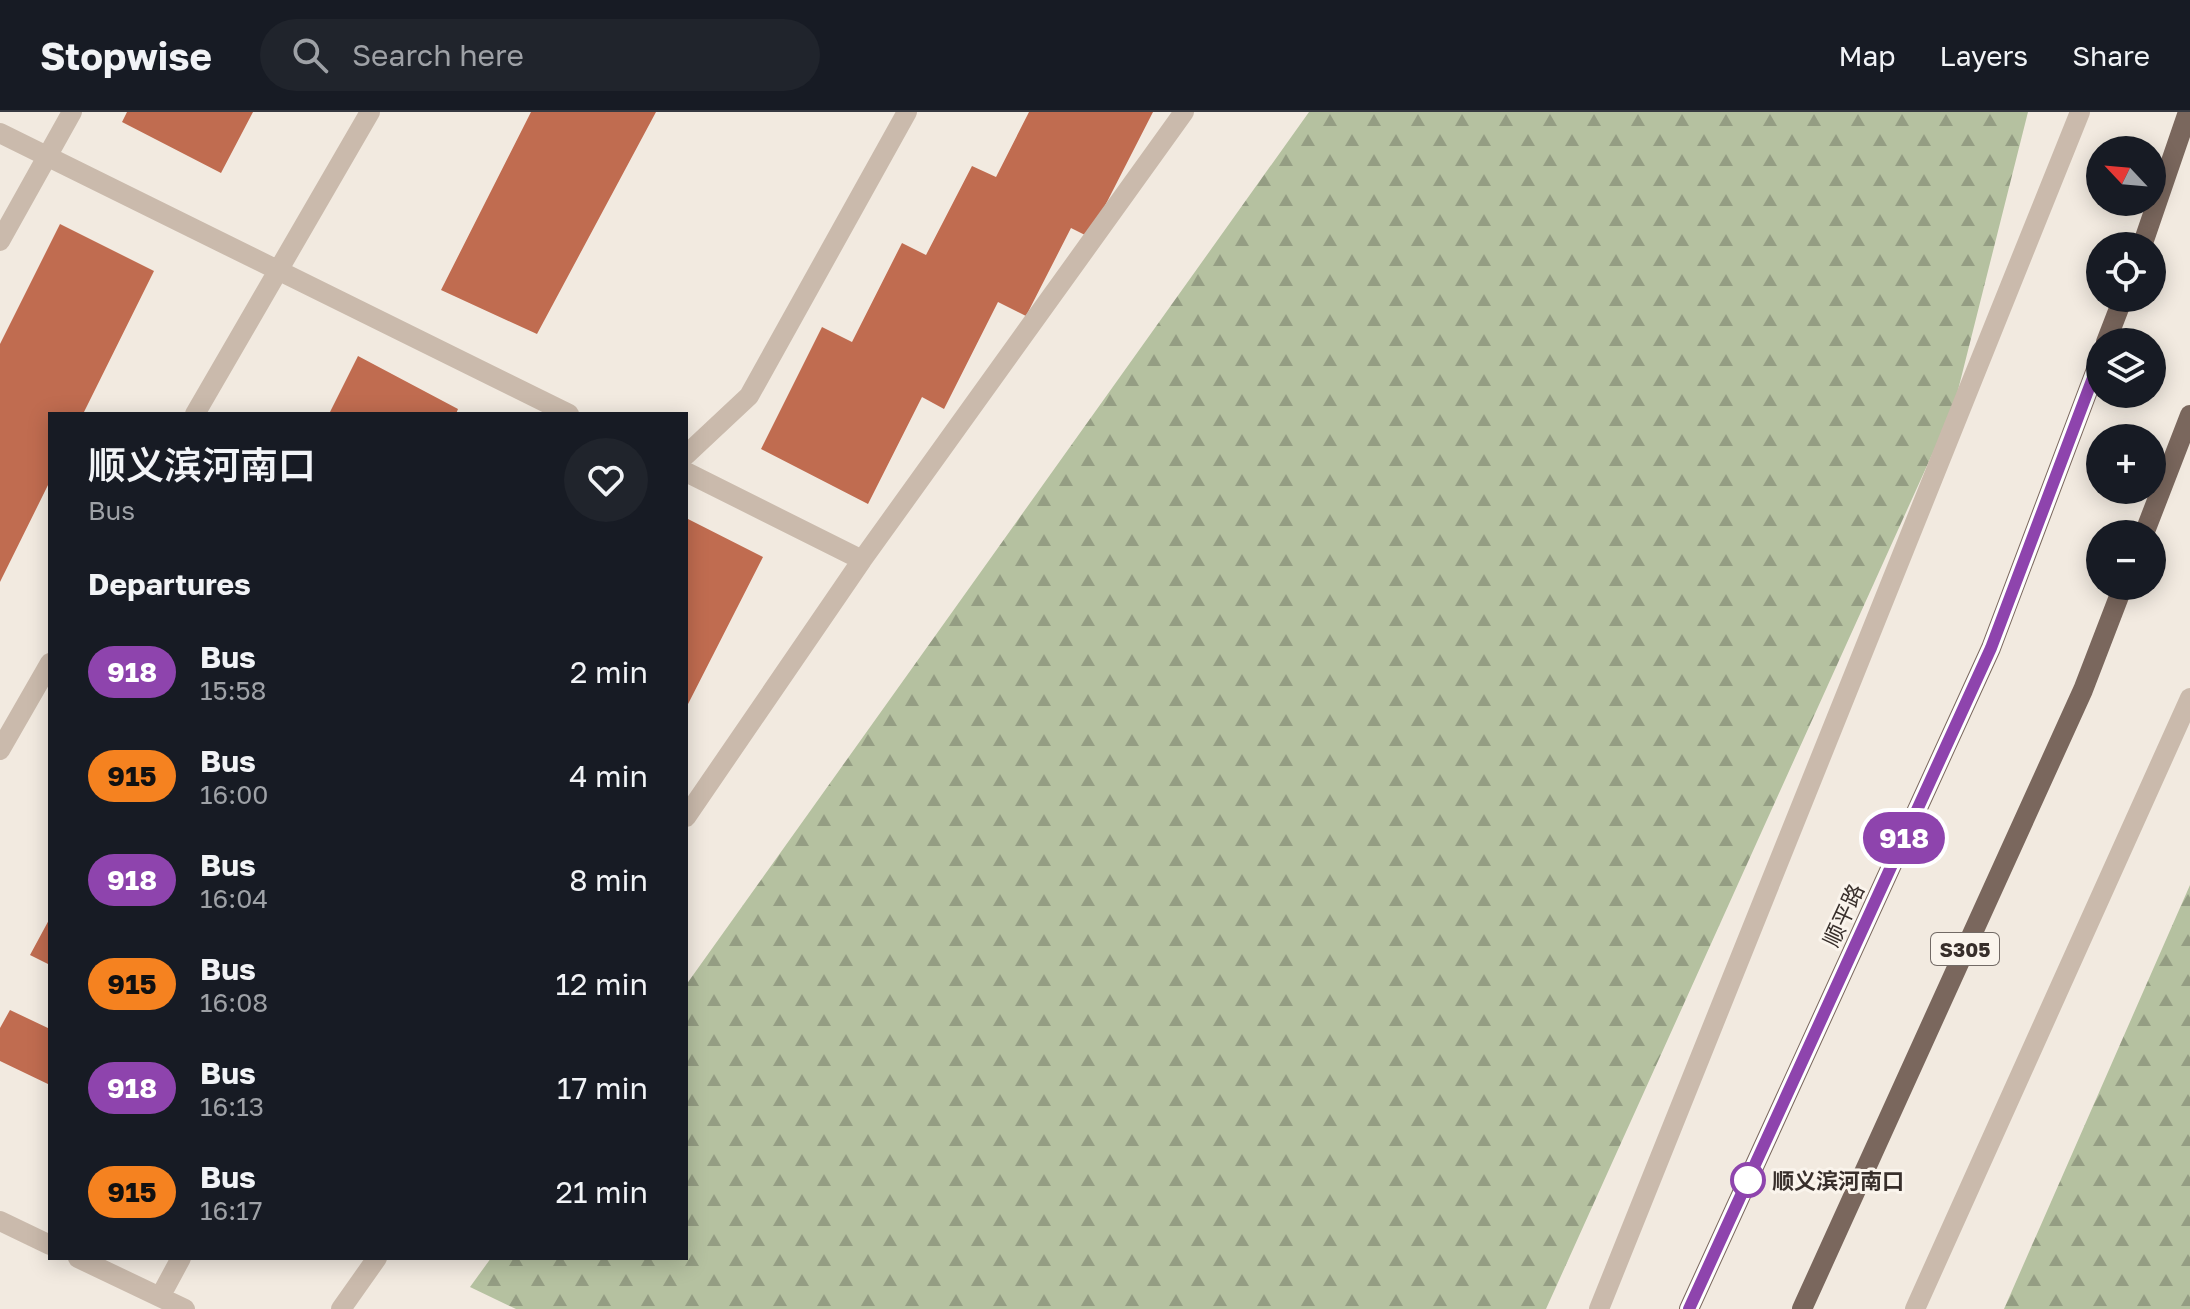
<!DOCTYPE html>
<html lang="en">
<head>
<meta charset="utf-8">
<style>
  :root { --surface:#171b24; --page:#20242c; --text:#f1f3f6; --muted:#9ea1a6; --line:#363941 }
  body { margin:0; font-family:"Golos Text","Noto Sans SC",sans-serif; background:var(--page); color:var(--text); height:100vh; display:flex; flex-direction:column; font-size:30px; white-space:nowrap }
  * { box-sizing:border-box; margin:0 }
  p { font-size:26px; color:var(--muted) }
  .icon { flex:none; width:44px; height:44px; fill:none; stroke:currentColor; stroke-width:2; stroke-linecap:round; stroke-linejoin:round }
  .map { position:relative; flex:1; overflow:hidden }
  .details { position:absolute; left:48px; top:300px; width:640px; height:848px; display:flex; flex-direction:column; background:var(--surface); border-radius:0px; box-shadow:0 4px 20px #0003 }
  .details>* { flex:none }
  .badge { padding:0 16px; border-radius:26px; font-size:28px; line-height:52px }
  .needle { width:52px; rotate:296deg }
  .controls { position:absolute; left:2086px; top:24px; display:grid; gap:16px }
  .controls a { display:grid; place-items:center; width:80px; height:80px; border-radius:50%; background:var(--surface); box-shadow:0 4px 20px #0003; font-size:40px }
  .map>.badge { position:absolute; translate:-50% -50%; box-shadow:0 0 0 4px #fff }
  h2 { padding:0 40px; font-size:30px; line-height:72px }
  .round { display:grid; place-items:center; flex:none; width:84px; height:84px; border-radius:42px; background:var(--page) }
  .headline { display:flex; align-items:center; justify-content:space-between; height:136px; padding:0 40px }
  h1 { font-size:38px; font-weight:600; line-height:60px }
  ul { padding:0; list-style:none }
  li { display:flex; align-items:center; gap:24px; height:104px; padding:0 40px }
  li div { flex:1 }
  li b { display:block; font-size:30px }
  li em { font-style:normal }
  li .badge { min-width:88px; font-weight:700; text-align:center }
  header { display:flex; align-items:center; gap:48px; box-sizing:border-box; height:112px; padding:0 40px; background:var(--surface); border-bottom:2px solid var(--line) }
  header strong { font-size:38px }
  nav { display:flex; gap:44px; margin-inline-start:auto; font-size:28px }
  .search { width:560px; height:72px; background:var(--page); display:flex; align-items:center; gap:20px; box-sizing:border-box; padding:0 28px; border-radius:44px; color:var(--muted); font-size:30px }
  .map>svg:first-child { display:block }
</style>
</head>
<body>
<header>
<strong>Stopwise</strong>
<div class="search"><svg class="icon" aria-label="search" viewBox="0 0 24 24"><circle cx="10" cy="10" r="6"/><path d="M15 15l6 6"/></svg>Search here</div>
<nav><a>Map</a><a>Layers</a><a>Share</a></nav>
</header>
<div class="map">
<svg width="2190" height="1197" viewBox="0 0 2190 1197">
  <defs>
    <pattern id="forest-firs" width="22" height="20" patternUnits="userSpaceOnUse" patternTransform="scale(2)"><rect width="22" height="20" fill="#b5c1a0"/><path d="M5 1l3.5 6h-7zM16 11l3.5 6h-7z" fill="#949d83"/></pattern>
  </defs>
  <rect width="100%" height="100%" fill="#f2eae0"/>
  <path fill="url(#forest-firs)" d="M1309 0H2028L1954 294 1546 1197H516L470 1175 491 1146H686V873Z
    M2190 773V1197H2004Z"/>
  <path fill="#c06c50" d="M127 0H253L221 61 122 10Z
    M531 0H656L537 222 441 178Z
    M1029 0H1153L1089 125 1071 116 1026 204 998 190 944 297 922 285 868 392 761 337 822 215 852 230 902 131 926 143 972 54 996 65Z
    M60 112 154 159 83 302H50V369L0 470V232Z
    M358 244 458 297 456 302H329Z
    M686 406 763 445 686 596Z
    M50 806V853L30 843Z
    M10 898 50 917V973L0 949V916Z"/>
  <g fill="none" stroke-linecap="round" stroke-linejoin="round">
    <path stroke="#cabaac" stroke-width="20" d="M0 21 569 302
      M0 129 72 0
      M195 302 370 0
      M686 343 749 284 907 0
      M686 360 862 448
      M0 638 50 551
      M686 705 862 448 1184 0
      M0 1109 50 1133
      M78 1146 185 1197
      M160 1185 181 1146
      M341 1197 377 1146
      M1599 1197 2080 0
      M1915 1197 2190 586"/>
    <path stroke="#7a675d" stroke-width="20" d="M2142 134 2188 0
      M2106 230 2123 186
      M2144 422 2190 303
      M1689 1197 1991 536 2100 247
      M1802 1197 2083 578 2123 474"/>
  </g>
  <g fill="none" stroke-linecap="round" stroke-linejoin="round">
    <defs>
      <path id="line" d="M1689 1197 1991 536 2100 247"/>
    </defs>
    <use href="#line" stroke="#fff" stroke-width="18"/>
    <use href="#line" stroke="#8e44ad" stroke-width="12"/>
  </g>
  <circle fill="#fff" stroke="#8e44ad" stroke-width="4" cx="1748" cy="1068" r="16"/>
  <g text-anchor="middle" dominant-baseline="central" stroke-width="6" stroke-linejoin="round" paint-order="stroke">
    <rect fill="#faf4ec" stroke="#726a65" stroke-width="2" x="1931" y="821" width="68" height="32" rx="6"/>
    <g font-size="20" font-weight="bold" fill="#382f2b">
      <text x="1965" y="837">S305</text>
    </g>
    <g font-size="22" fill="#382f2b" stroke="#faf4ec">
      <text transform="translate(1843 803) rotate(-65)">顺平路</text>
    </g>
    <g font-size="22" font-weight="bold" fill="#382f2b" stroke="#faf4ec" text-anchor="start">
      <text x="1772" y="1068">顺义滨河南口</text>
    </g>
  </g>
</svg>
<div class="controls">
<a><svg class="needle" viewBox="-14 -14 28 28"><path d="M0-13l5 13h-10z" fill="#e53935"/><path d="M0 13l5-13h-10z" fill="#9ea1a6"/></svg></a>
<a><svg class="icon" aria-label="locate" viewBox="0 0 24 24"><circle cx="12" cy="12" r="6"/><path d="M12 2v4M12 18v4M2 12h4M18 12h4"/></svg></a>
<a><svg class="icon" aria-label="layers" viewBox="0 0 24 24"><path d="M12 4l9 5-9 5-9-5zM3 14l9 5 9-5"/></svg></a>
<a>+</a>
<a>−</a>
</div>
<b class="badge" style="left:1904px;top:726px;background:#8e44ad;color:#fff">918</b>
<section class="details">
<div class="headline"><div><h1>顺义滨河南口</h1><p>Bus</p></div><a class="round"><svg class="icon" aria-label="heart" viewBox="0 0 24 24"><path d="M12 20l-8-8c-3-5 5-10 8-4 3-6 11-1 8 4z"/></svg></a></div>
<h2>Departures</h2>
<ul>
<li><span class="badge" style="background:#8e44ad;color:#fff">918</span><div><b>Bus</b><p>15:58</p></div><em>2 min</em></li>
<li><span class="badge" style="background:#f58220;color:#111">915</span><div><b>Bus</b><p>16:00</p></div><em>4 min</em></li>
<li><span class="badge" style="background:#8e44ad;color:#fff">918</span><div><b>Bus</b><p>16:04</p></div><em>8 min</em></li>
<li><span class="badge" style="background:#f58220;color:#111">915</span><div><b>Bus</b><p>16:08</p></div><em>12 min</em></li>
<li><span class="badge" style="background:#8e44ad;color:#fff">918</span><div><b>Bus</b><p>16:13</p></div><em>17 min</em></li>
<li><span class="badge" style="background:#f58220;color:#111">915</span><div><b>Bus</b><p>16:17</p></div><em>21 min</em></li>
</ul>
</section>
</div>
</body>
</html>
